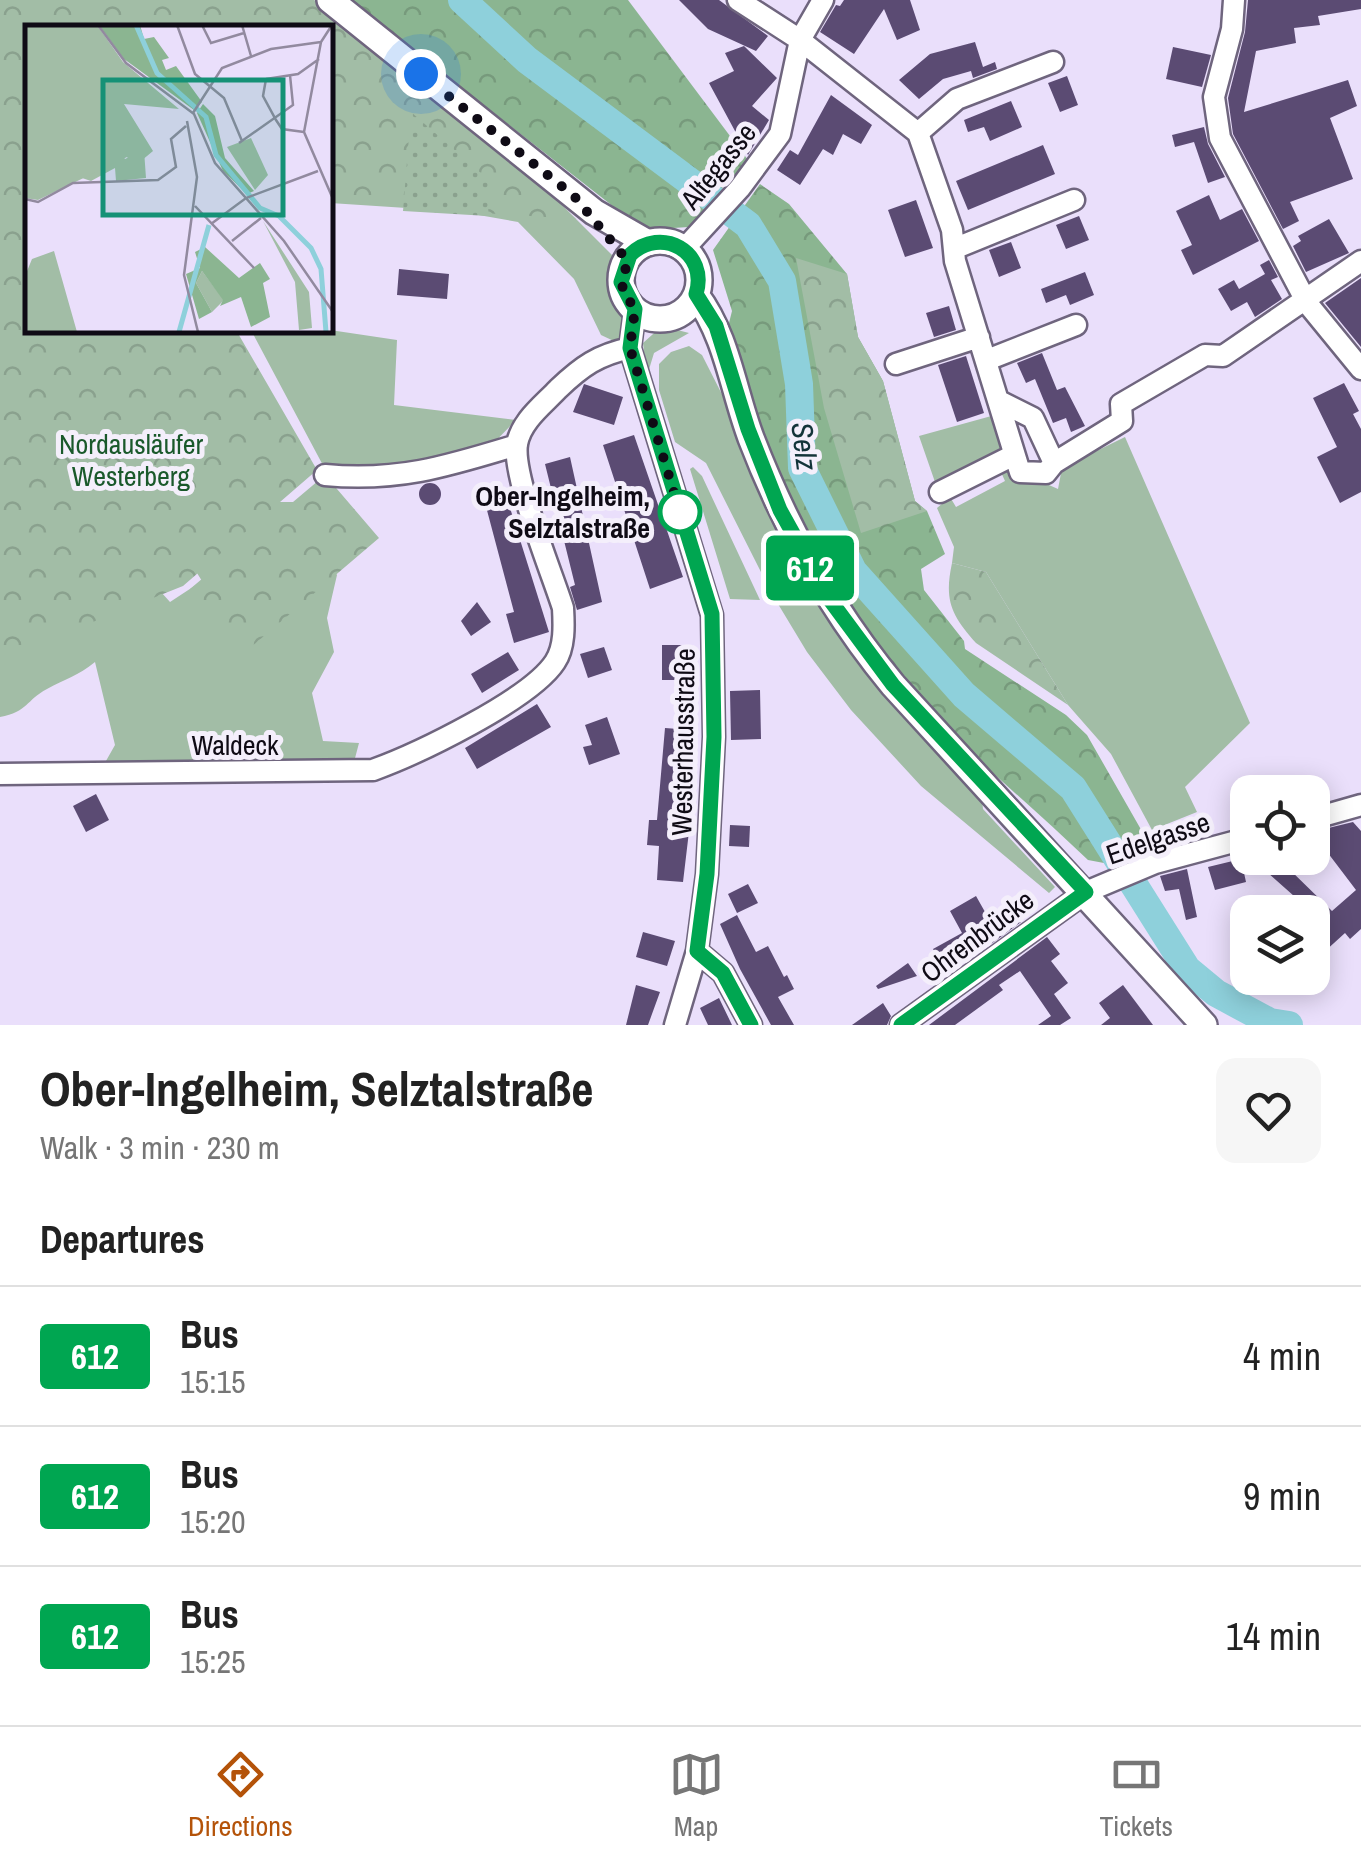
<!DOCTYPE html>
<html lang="en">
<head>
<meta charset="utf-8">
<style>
  :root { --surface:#fff; --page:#f6f6f6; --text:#222; --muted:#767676; --line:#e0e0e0; --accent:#b45309 }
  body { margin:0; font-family:"Archivo Narrow",sans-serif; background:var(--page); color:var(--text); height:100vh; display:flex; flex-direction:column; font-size:38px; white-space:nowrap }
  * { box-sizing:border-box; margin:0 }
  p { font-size:32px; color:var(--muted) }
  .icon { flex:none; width:55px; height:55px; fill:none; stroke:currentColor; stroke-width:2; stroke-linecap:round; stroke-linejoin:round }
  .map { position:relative; height:1025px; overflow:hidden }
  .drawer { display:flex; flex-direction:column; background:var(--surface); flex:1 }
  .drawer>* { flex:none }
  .badge { padding:0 20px; border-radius:8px; font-size:35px; line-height:65px }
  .controls { position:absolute; left:1230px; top:775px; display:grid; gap:20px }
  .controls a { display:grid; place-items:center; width:100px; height:100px; border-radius:20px; background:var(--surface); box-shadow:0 5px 25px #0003; font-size:50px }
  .you { position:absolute; width:50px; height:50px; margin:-25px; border:8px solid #fff; border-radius:50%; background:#1a73e8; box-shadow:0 0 0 15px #1a73e833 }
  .map>.badge { position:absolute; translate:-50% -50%; box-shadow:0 0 0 5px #fff }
  h2 { padding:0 40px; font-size:38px; line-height:90px }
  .round { display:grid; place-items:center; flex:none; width:105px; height:105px; border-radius:20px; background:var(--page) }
  .headline { display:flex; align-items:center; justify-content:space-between; height:170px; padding:0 40px }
  h1 { font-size:48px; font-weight:800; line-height:75px }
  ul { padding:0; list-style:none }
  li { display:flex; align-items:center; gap:30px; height:140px; padding:0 40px; border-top:2px solid var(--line) }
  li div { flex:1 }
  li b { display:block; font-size:38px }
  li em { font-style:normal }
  li .badge { min-width:110px; font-weight:700; text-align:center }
  .dock { display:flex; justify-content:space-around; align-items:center; height:140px; border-top:2px solid var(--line); background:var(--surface); font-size:28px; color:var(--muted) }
  .dock a { display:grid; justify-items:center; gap:5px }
  .dock .current { color:var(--accent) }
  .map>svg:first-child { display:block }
</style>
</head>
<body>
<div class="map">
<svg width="1361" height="1025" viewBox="0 0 1361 1025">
  <defs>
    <pattern id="forest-crowns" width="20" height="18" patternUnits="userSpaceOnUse" patternTransform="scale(2.5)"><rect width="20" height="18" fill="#8bb591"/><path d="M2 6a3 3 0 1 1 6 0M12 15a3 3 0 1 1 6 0" fill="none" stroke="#779a7c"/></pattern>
    <pattern id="park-crowns" width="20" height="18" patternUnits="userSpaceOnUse" patternTransform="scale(2.5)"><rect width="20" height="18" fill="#a2bda6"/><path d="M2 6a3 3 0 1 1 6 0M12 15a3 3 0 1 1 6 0" fill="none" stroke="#8aa18e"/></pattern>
    <pattern id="garden-dots" width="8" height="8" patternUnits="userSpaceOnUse" patternTransform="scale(2.5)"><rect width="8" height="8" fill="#a2bda6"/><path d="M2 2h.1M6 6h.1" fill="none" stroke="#8aa18e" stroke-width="1.8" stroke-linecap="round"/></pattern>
  </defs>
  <rect width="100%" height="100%" fill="#eadffb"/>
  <path fill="#a2bda6" d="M314 0 560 203 612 255 611 283 626 332 618 343 601 335 574 279 518 222 330 189V28Z
    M662 326 689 333 654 353 647 376 643 343Z
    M251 330H330L397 340 394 405 516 420 484 453 421 469 326 471Z
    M689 346 702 355 734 418 982 800 983 809 1055 887 1049 893 921 786 851 710 807 652 772 594 706 463 675 442 659 390V364L671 352Z
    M0 414 170 602 202 581 180 546 233 502H325L310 532 337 575 327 618 334 652 312 693 323 741 359 743 354 762 102 768 115 745 95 662C78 676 65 679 47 689 26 700 28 712 0 717Z
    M995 415 1003 442 999 452 935 482 919 436Z
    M1125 437 1250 723 1185 787 1197 812 1152 830 1111 754 1068 705 986 572 952 563 954 547 937 508 950 497 956 507 1005 481 1000 470 1008 467 1058 489 1062 468Z
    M693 467 702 476 760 600 730 599 690 469Z"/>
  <path fill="url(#forest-crowns)" d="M349 0H628L751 164 722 188 689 227 657 229 637 225Z
    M760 184 789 204 847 274 858 337 883 381 915 501 927 511 945 554 921 569 924 590 964 641 965 649 1066 715 1087 735 1147 840 1104 863 1088 860C1000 776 894 695 833 588 786 506 754 418 721 329L728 327 732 311 713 250Z"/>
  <path fill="url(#park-crowns)" d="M0 0H314L576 219 330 203V28H28V330H236L317 470 183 586 0 659Z
    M796 258 847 274 858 337 883 381 915 501 927 511 861 533 824 408Z
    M325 475 379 538 244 653 190 589Z
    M952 563 986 572 1068 705 976 643C951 615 944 600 952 563Z"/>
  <path fill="url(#garden-dots)" d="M411 112 490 181 488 216 403 211Z"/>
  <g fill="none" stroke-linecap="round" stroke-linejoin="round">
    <path stroke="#8ed0db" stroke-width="28" d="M462 0 527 60 748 225 782 281 799 384 802 468 853 571 964 695 1073 788 1187 969 1216 993 1270 1022 1289 1025"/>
  </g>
  <path fill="#5b4b73" d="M679 0H719L768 36 756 51 708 29Z
    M844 0H910L920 30 897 40 884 9 854 54 820 32 836 5 840 6Z
    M1248 0H1361V9L1318 16 1320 25 1294 28 1296 43 1256 51 1244 112 1348 80 1357 106 1330 118 1353 179 1290 202 1299 221 1283 229 1233 134 1228 98 1245 32Z
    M975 42 983 67 995 62 997 69 973 78 971 71 943 79 919 99 899 80 930 54Z
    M744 46 777 78 752 106 769 120 748 155 709 83 734 71 725 53Z
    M1173 47 1211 55 1202 87 1166 79Z
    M1067 76 1078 105 1060 112 1048 83Z
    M831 95 872 125 861 144 843 134 833 155 823 149 800 185 777 170 790 150 798 155Z
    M1011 101 1022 127 990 141 984 127 968 132 964 120Z
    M1204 127 1208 144 1225 177 1208 183 1194 142 1175 147 1172 135Z
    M1043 145 1055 174 968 210 956 181Z
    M1209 195 1220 220 1242 209 1259 241 1193 275 1181 250 1192 245 1176 211Z
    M916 200 933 248 905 257 888 210Z
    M1079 216 1089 240 1066 249 1056 225Z
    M1329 219 1349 253 1306 272 1293 246 1301 241 1298 236Z
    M1011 242 1021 268 999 277 989 250Z
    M1269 260 1278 277 1271 280 1282 299 1255 317 1247 302 1231 311 1218 289 1234 280 1239 289 1265 274 1260 265Z
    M399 269 449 274 447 299 397 295Z
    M1085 272 1094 295 1070 305 1066 295 1046 303 1041 289Z
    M1361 278V347L1325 303Z
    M949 306 956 330 934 337 926 313Z
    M1042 353 1057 390 1065 387 1085 426 1071 432 1066 418 1053 423 1035 379 1026 383 1017 363Z
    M966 356 984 413 957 422 938 365Z
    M1344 383 1359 411 1353 414 1361 429V492L1340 503 1317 457 1337 447 1313 398Z
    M584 384 623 397 614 425 573 412Z
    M634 435 683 577 650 589 603 445Z
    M570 457 602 602 577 610 570 587 575 585 545 464Z
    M419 494a11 11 0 1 1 22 0a11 11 0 1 1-22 0Z
    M505 492 549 632 514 643 506 614 514 612 484 499Z
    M477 602 491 622 471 636 461 621Z
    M662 645H693V680H662Z
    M604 647 612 670 588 678 580 654Z
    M508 652 519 670 482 693 471 674Z
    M760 690 761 739 731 740 730 691Z
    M537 704 551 727 477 769 465 748Z
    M607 717 620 754 589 765 583 747 592 745 585 725Z
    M665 728 691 730 685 822 690 823 683 882 657 880 659 846 647 845 649 820H657Z
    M96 794 109 820 86 832 73 806Z
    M1353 822 1361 831V929L1350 939 1345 933 1312 963V912L1251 858H1286L1284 864 1332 911 1356 890 1312 832Z
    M730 825 750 826 749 847 729 846Z
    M1241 859 1246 882 1215 890 1208 867Z
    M1187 869 1197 917 1186 920 1179 889 1165 891 1160 876Z
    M748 884 758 903 737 913 728 894Z
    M976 896 989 919 1007 904 1021 922 991 944 986 935 963 947 969 957 946 971 933 949 962 933 950 911Z
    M737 915 756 952 768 946 784 977 787 975 794 989 778 997 794 1025H771L740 969 720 924Z
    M643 932 675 941 667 966 636 957Z
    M1047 937 1060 954 1051 961 1068 983 1054 994 1071 1018 1060 1025H1038L1051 1016 1020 971 999 985 1003 990 955 1025H929Z
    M908 963 917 976 878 989 876 986Z
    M636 985 660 992 648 1025H626Z
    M1123 985 1153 1025H1101L1110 1018 1099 1003Z
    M719 998 732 1025H708L700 1008Z
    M883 1003 891 1016 887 1025H852Z"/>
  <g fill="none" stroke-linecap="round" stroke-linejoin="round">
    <defs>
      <path id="minor" d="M738 0 800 40 918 133 952 230 955 261 1020 472 1046 473 1054 463 1122 421 1121 404 1205 355 1223 356 1361 261
        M1234 0 1232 29 1214 97 1220 138 1307 303 1361 369
        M918 133 957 99 1053 62
        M956 248 1074 200
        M684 249 740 188 780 134 800 40 823 0
        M635 309 630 348 712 615 714 737 707 874 697 951 675 1025
        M987 360 1076 325
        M896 364 979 337
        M1001 402 1033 418 1054 463
        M325 475C398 482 448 466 517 445
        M940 492 1012 456
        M0 774 373 770C417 754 530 700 555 662 565 647 564 625 563 608 552 573 512 476 517 444 521 421 543 405 558 389 582 366 598 355 630 348
        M1312 819 1361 805
        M697 951 723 973 751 1025
        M901 1025 1086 892 1155 863 1248 838"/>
      <path id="major" d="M330 0 594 212 648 243
        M621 280a39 39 0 1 1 78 0a39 39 0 1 1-78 0Z
        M696 295C727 336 733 390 751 438 786 529 831 610 893 685L1204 1025"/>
    </defs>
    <use href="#minor" stroke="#6f657e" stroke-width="25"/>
    <use href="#major" stroke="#6f657e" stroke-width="30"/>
    <use href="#minor" stroke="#fff" stroke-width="20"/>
    <use href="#major" stroke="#fff" stroke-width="25"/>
  </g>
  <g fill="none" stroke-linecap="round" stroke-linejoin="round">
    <defs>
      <path id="line" d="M751 1025 723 973 697 951 707 874 714 737 712 614 630 348 635 309 621 282 630 255C661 225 709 252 696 294L716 326 748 429 780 510 830 600 893 685 1086 892 901 1025"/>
    </defs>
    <use href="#line" stroke="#fff" stroke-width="22"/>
    <use href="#line" stroke="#00a651" stroke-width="15"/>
    <path stroke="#0f0b15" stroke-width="10" stroke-dasharray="0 18" d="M421 74 574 196 627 260 622 290 635 309 630 348 680 512"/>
  </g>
  <circle fill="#fff" stroke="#00a651" stroke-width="5" cx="680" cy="512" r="20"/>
  <g text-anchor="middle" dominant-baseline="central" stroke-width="10" stroke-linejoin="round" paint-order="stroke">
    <g font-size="28" fill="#0f0b15" stroke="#f4effb">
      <text transform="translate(718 166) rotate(-51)">Altegasse</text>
      <text transform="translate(683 742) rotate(-89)">Westerhausstraße</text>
      <text x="235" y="745">Waldeck</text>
      <text transform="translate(1158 838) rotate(-19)">Edelgasse</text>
      <text transform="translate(977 936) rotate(-37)">Ohrenbrücke</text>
    </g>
    <g font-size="28" fill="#1a592b" stroke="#f4effb">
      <text x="131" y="444">Nordausläufer<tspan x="131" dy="32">Westerberg</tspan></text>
    </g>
    <g font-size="28" font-weight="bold" fill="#0f0b15" stroke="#f4effb" text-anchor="end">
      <text x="650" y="496">Ober-Ingelheim,<tspan x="650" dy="32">Selztalstraße</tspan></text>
    </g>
    <g font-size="30" font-style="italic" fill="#133439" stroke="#f4effb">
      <text transform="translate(805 446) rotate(83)">Selz</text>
    </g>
  </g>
  <g transform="translate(25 25)">
    <rect width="308" height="308" fill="#eadffb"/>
    <path d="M226 113 243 150 230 165 202 122ZM119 125 121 153 91 156 90 143 66 156 54 152 96 128 100 134ZM238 196 284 267 287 303 274 305 270 257ZM29 226 52 307H0V251L7 234ZM177 246 199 275 187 287 171 258Z" fill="#a2bda6"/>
    <path d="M74 0H115L119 14 129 12 144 33 137 35 141 45 151 41 177 77 169 85 99 34ZM178 79 190 91 200 133 229 166 222 169 198 146 172 88ZM180 222 214 253 235 238 245 254 238 258 245 292 226 302 216 272 195 281 198 275 177 246 171 258 187 287 174 294 161 249 175 243 170 227Z" fill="#8bb591"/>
    <path d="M0 0H72L98 37 154 84 99 79 128 126 110 141 102 132 13 175 0 173Z" fill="#a2bda6"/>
    <path fill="none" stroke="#8ed0db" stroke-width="5" d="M111 0 132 48 181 92 191 130 235 183 254 191 286 223 296 244 301 307M154 307 184 200"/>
    <path fill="none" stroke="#928a9f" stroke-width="2.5" d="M73 0 101 38 169 89 190 138 259 216 308 287M152 0 170 49 199 73 217 116M177 0 186 18 219 8M217 0 226 31M307 0 296 17 279 107 308 174M241 54 238 71 251 95 257 104 279 107M241 54 273 49 294 34M168 88 197 43 246 24 296 17M162 96 172 152 159 250 173 307M214 118 268 80 265 50M0 174 13 177 48 158 133 155 151 142 146 114 161 101M170 181 229 243M186 199 221 173 293 146M207 216 236 193"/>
    <path fill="#159176" fill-opacity="0.15" stroke="#159176" stroke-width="5" d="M78 55H258V190H78Z"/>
    <rect width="308" height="308" fill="none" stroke="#0f0b15" stroke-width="5"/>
  </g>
</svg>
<div class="controls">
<a><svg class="icon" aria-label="locate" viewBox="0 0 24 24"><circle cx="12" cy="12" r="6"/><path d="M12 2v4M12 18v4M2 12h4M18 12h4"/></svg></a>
<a><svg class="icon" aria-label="layers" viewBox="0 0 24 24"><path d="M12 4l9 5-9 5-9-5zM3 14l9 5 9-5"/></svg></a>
</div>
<div class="you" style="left:421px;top:74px"></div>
<b class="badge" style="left:810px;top:568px;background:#00a651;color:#fff">612</b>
</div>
<section class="drawer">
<div class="headline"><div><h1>Ober-Ingelheim, Selztalstraße</h1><p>Walk · 3 min · 230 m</p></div><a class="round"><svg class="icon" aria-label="heart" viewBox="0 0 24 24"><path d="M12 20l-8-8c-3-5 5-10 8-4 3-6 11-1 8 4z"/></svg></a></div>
<h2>Departures</h2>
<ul>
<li><span class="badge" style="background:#00a651;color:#fff">612</span><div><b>Bus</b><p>15:15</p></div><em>4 min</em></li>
<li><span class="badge" style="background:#00a651;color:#fff">612</span><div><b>Bus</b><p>15:20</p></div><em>9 min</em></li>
<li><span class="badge" style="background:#00a651;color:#fff">612</span><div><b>Bus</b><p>15:25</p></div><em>14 min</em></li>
</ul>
</section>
<nav class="dock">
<a class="current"><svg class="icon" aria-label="directions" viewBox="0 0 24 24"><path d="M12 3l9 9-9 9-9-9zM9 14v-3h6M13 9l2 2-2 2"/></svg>Directions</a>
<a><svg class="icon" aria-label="map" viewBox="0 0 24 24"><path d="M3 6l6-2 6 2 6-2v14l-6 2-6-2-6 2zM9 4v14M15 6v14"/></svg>Map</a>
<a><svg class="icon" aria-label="tickets" viewBox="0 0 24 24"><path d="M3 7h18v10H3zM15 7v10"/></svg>Tickets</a>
</nav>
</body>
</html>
